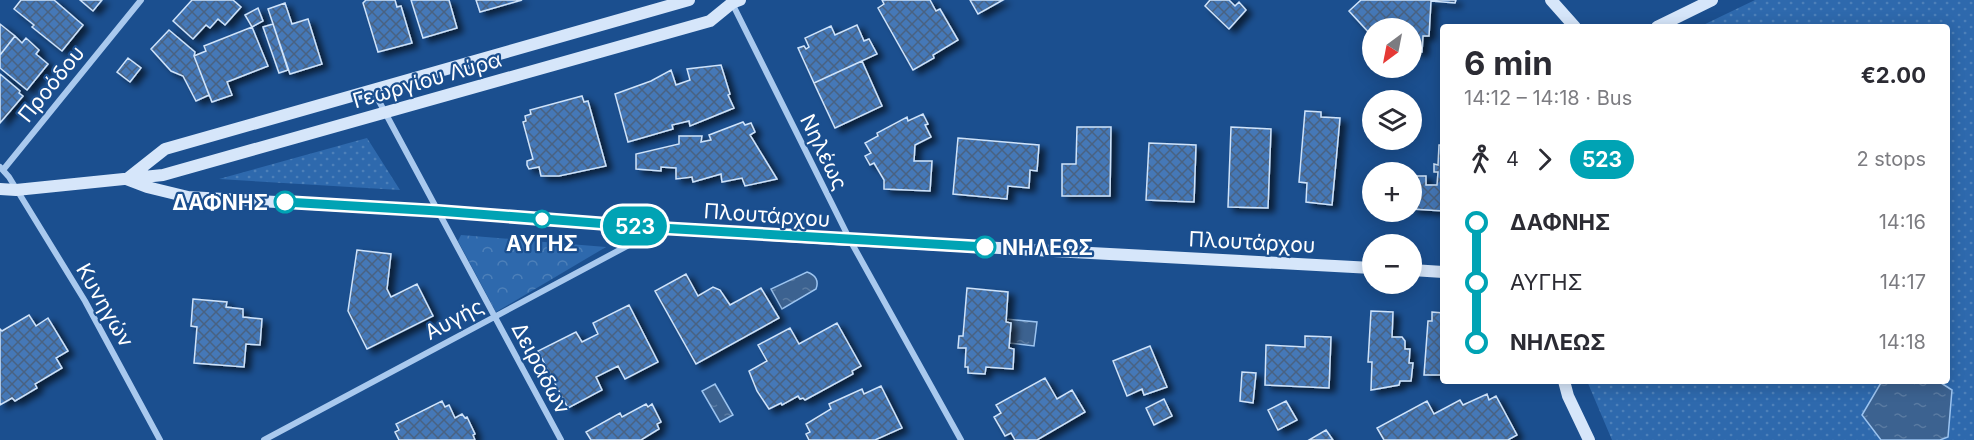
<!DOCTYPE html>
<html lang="en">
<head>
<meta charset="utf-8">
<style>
  :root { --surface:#fff; --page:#f7f7f7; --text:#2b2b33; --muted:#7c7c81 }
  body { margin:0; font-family:Inter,sans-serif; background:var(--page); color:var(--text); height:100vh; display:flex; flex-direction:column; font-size:22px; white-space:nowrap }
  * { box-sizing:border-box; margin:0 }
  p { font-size:20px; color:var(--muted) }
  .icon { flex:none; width:33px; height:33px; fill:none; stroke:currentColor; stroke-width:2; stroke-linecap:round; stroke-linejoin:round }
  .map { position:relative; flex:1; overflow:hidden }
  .details { position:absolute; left:1440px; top:24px; width:510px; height:360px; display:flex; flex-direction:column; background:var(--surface); border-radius:6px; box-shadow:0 3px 15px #0003 }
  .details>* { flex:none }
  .badge { padding:0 12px; border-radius:20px; font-size:21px; line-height:39px }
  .needle { width:39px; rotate:212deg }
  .tools { position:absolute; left:1362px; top:18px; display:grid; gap:12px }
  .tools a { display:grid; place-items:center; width:60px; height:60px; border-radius:50%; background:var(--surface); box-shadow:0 3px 15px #0003; font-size:30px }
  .map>.badge { position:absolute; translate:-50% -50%; box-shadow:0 0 0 3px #fff }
  .legs { display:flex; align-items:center; gap:9px; height:66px; padding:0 24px; font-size:20px }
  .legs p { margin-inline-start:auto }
  .overview { display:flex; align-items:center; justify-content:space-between; height:102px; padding:0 24px }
  h1 { font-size:33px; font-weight:700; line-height:45px }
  ul { padding:0 24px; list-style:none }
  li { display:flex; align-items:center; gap:21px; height:60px; font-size:22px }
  li i { display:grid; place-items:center; width:9px; height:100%; margin:0 8px; background:currentColor }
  li i::after { content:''; width:15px; height:15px; margin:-8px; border:4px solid; border-radius:50%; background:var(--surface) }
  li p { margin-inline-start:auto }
  li:first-child i { background:linear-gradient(#0000 50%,currentColor 0) }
  li:last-child i { background:linear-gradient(currentColor 50%,#0000 0) }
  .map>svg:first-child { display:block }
</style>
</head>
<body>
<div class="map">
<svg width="1974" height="440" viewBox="0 0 1974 440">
  <defs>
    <pattern id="green-dots" width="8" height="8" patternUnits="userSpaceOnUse" patternTransform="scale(1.5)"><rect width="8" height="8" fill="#2e69ad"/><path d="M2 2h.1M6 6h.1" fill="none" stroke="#4d80b9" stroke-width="1.8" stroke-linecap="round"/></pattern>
    <pattern id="forest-crowns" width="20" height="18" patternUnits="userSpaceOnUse" patternTransform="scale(1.5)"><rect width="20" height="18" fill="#2e69ad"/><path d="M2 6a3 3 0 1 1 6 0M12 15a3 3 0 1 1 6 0" fill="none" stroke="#4d80b9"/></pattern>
    <pattern id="water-ripples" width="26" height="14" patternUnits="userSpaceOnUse" patternTransform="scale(1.5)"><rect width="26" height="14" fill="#3c6290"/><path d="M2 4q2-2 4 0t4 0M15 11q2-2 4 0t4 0" fill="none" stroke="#597aa1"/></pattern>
    <pattern id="building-cross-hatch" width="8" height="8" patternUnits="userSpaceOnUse" patternTransform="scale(1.5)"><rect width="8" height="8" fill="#4478b7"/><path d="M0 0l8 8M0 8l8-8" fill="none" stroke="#486282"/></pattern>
    <filter id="shadow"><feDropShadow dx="6" dy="4" stdDeviation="3" flood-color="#0009"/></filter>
  </defs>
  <rect width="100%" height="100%" fill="#1b4f8f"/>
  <path fill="url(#green-dots)" d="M1755 0H1974V440H1612L1587 381H1947V27H1699Z
    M367 138 400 190 219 179Z"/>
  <path fill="url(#forest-crowns)" d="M461 235 606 247 496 312 458 241Z"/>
  <path fill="url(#water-ripples)" stroke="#9cc4f0" stroke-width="1.5" d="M807 272C816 275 819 281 816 289L782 309 771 289Z
    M1006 319 1037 322 1034 346 1009 343 1011 323 1006 322Z
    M1882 381H1938L1952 390 1948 437 1940 440H1881L1862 415Z
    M715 384 733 415 720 422 702 391Z"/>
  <path fill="url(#building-cross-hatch)" stroke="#cfe3fa" stroke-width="1.5" filter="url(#shadow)" d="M21 0H54L83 25 62 51 32 27 34 25 14 9Z
    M80 0H102L93 11Z
    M192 0H233L241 7 225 25 218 19 210 28 206 25 193 39 173 21Z
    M366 0H395L397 7 401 6 412 43 378 52 363 3Z
    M411 0H449L457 28 423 38Z
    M476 0H522L480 12Z
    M882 0H930L936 11 940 9 958 40 933 55 934 58 913 70 878 8 884 4Z
    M970 0H1003L978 14Z
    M1210 0H1229L1235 6 1239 2 1246 10 1229 29 1205 6Z
    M1361 0H1456L1455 3 1431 1 1429 36H1423L1422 52 1412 51V28H1372V53L1364 43 1372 36 1349 11Z
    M285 3 292 24 308 19 322 64 290 74 268 9Z
    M258 8 263 21 252 27 245 15Z
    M0 24 15 36 0 55Z
    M273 24 288 70 279 73 263 27Z
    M857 25 864 41 869 39 877 54 814 83 798 48 804 46 806 49 809 47 805 38 831 26 835 35Z
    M252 27 268 66 227 82 232 95 212 102 194 56 206 51 204 46Z
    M169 30 195 52 194 56 209 95 196 101 183 76 171 71 151 49Z
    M15 36 22 43 26 38 39 50 36 54 48 64 27 90 0 68V55Z
    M128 58 141 68 130 82 117 72Z
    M862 61 882 106 835 128 814 83Z
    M721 65 730 94 728 95 734 108 690 126 689 121 672 125 673 129 628 142 615 94 651 81 671 70 676 85 690 80 687 69Z
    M0 74 20 91 19 93 23 96 0 123Z
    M582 96 584 102 588 101 606 166 559 176H541L539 167 529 169 527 165V161L533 159 523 122 526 121 525 116 531 114 530 110Z
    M1305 111 1321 112V117L1340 118 1332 205 1306 202 1307 183 1299 182Z
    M923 114 928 124 925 125 931 137 915 145 914 161H932L930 191 884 189V180L874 163 870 165 865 156 871 153 865 143 878 136 877 133 907 117 908 121Z
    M743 122 745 125 751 123 755 132 750 135 777 179 745 186 742 178 722 182 721 174 693 182 692 177 676 179V168L661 167V171L636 169V154L679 144V136H702L701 142 711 140 709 135Z
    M1077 127H1111L1110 196H1062V164H1076Z
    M1231 127 1271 129 1268 208 1228 207Z
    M958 138 1039 145 1037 171 1030 170 1029 188 1008 186 1007 199 953 194Z
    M1149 143 1196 145 1194 202 1146 200Z
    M1439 145H1443V211L1412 209V176H1426V185H1437L1438 172H1434V164L1438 165Z
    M357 250 391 254 387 289 391 297 417 284 433 316 367 349 348 311Z
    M686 274 698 296 713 287 720 290 730 305 761 288 779 318 696 364 655 291Z
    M967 288 1008 292 1006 322 1011 323 1009 348 1014 349 1013 369 986 367 985 374 968 373V367H965L966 348H958L959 336H963Z
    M193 299 227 302 226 307 243 309V317L262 319 260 345 246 344 244 367 194 363 197 327 191 326Z
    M629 305 658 362 625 379 618 366 596 377 602 390 568 408 538 351 576 332 582 342 598 334 593 323Z
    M1371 311 1393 312 1392 337H1402L1405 341V349H1410L1409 363H1413L1411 381H1400L1399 385 1371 390 1372 362H1368Z
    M1432 312 1443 313V372L1441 371V375H1424L1428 321H1432Z
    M29 315 36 326 48 318 68 351 56 358 62 368 35 384 37 388 15 401 12 398 0 405V329L2 331Z
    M837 323 861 366 852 371 853 374 805 400 803 398 800 399 798 396 782 405 781 403 769 409 757 391 749 371 767 361 758 345 790 328 799 344Z
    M1305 336 1331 337 1329 388 1265 385 1266 345 1305 347Z
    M1150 346 1167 387 1144 395 1142 389 1127 396 1113 361Z
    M1242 372 1256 373 1253 403 1240 401Z
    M1045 378 1057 399 1072 390 1085 412 1037 440H1015L1011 433 1005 436 994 417 1001 413 996 405Z
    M881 386 902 428 875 440H809L806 434 810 432 806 424 831 409 829 404 862 389 864 394Z
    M1487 394 1489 400 1496 396 1517 435 1508 440H1384L1377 428 1427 401 1434 414 1460 400 1463 405Z
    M1164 399 1172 416 1154 425 1146 408Z
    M442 401 445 407 449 405 455 418 462 414 465 418 467 417 475 434 473 435 475 440H399L395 432 399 430 396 424Z
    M1286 401 1297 420 1278 430 1268 410Z
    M646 404 648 407 652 404 661 422 657 424 659 429 641 440H591L586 432 620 413 622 417Z
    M1326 430 1333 440H1309Z"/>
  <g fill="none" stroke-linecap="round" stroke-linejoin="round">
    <path stroke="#a9c9ee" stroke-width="6" d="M732 3 850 240 961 440
      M373 90 561 440
      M0 167 9 177 85 301 160 440
      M3 170 141 0
      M264 440 657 230"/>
    <path stroke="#d6e6fa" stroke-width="12" d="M1551 0 1575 27
      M1657 27 1712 0
      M126 179 147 187 188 197 438 211 660 228 850 240 1372 268
      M127 179 165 149 689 0
      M0 189 16 190 163 175 710 21 732 3 740 0
      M1412 270 1443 272
      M1564 381 1568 396 1589 440"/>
  </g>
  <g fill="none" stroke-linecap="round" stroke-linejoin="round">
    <defs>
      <path id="line-1" d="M285 202 438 211 660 228 985 247"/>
    </defs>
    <use href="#line-1" stroke="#fff" stroke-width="14"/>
    <use href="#line-1" stroke="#00a3b4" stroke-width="9"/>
  </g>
  <g fill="#fff" stroke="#00a3b4" stroke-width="3">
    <circle cx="285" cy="202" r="10"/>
    <circle cx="542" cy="219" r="8"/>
    <circle cx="985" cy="247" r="10"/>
  </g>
  <g text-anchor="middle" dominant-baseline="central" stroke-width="4.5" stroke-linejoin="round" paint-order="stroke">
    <g font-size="21" fill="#fff" stroke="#1b4f8f">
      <text transform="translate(427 80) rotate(-16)">Γεωργίου Λύρα</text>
      <text transform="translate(51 84) rotate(-51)">Προόδου</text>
      <text transform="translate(824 152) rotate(64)">Νηλέως</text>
      <text transform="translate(767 215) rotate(4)">Πλουτάρχου</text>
      <text transform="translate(1252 242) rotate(3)">Πλουτάρχου</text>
      <text transform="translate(105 305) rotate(60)">Κυνηγών</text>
      <text transform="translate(454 319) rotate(-28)">Αυγής</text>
      <text transform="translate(541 368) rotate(62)">Δειραδων</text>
    </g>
    <g font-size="21" font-weight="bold" fill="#fff" stroke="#1b4f8f" text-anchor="end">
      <text x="268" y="202">ΔΑΦΝΗΣ</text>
      <text x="542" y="243" text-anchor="middle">ΑΥΓΗΣ</text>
      <text x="1002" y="247" text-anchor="start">ΝΗΛΕΩΣ</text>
    </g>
  </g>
</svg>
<div class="tools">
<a><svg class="needle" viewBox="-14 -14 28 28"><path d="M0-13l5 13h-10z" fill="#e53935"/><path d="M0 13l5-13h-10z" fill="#7c7c81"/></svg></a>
<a><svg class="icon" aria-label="layers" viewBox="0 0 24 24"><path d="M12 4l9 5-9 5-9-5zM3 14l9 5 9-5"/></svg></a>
<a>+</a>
<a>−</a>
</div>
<b class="badge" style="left:635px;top:226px;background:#00a3b4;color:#fff">523</b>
<section class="details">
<div class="overview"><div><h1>6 min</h1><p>14:12 – 14:18 · Bus</p></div><b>€2.00</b></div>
<div class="legs"><svg class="icon" aria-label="walk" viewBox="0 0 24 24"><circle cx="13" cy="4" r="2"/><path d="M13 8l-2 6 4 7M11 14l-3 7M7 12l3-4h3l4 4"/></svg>4<svg class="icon" aria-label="forward" viewBox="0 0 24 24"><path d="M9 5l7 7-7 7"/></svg><b class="badge" style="background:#00a3b4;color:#fff">523</b><p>2 stops</p></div>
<ul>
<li><i style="color:#00a3b4"></i><b>ΔΑΦΝΗΣ</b><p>14:16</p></li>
<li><i style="color:#00a3b4"></i><span>ΑΥΓΗΣ</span><p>14:17</p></li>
<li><i style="color:#00a3b4"></i><b>ΝΗΛΕΩΣ</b><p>14:18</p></li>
</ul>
</section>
</div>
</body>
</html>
